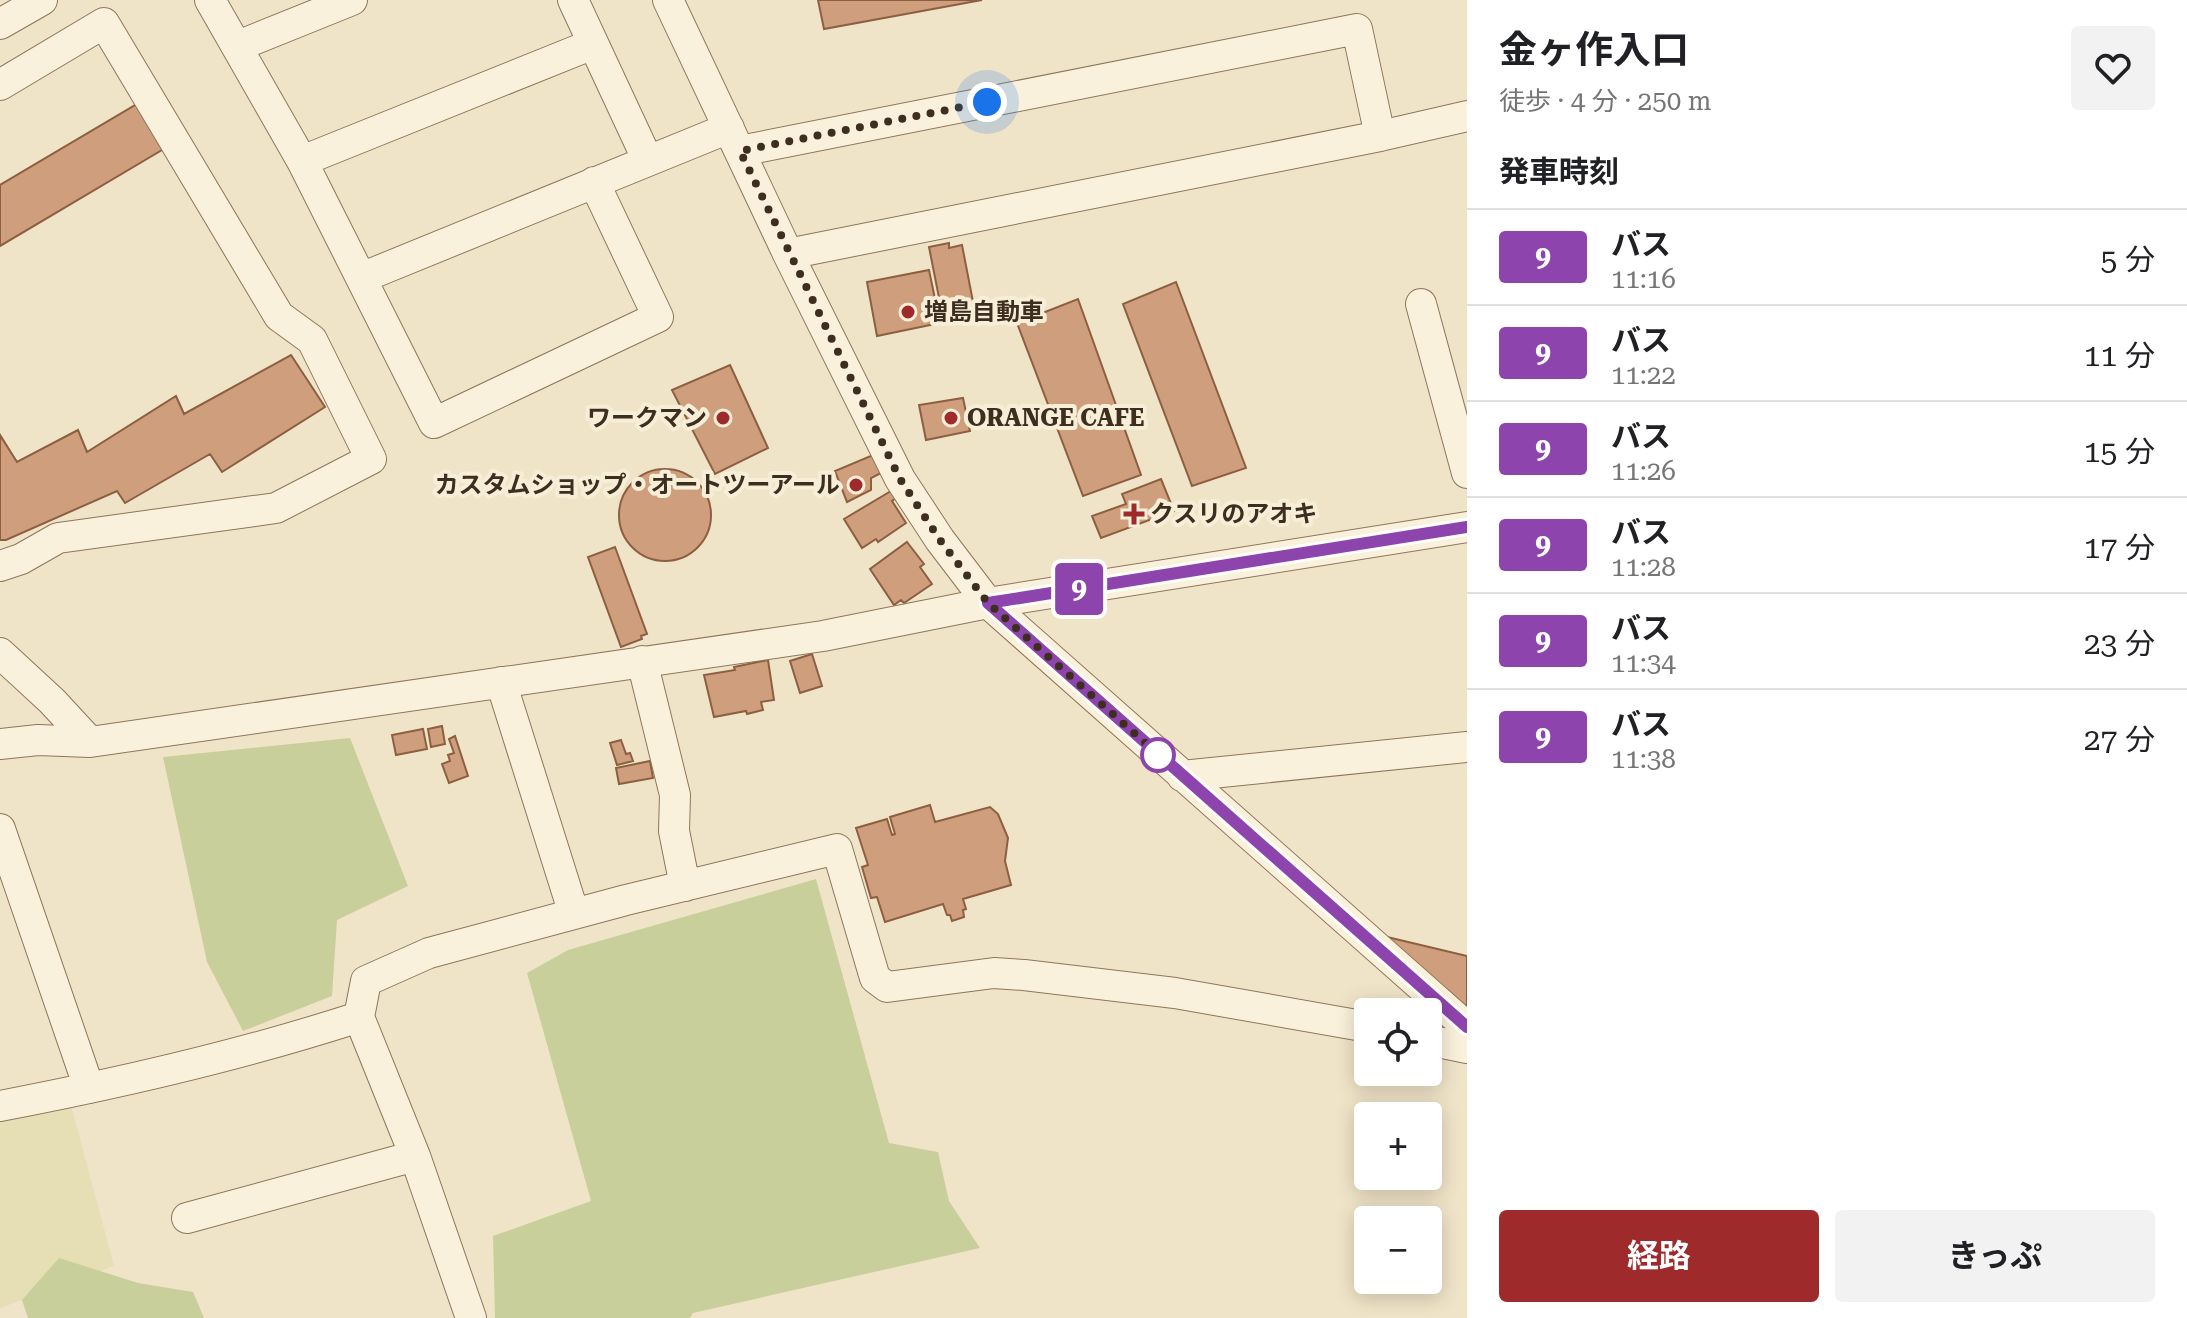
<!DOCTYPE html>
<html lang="ja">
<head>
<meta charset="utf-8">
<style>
  :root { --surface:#fff; --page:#f2f2f2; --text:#202124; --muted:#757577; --line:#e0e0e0; --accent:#9e2a2b }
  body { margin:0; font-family:"Roboto Serif","Noto Sans JP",serif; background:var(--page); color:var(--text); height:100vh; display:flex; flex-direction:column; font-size:30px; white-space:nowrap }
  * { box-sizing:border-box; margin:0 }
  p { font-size:26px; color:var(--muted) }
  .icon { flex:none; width:44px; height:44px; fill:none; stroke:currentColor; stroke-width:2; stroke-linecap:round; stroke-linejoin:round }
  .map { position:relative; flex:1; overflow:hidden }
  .panel { display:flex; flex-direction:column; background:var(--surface); width:720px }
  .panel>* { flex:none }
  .badge { padding:0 16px; border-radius:6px; font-size:28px; line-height:52px }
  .tools { position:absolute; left:1354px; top:998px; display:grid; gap:16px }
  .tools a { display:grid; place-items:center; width:88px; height:88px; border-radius:8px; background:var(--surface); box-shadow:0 4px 20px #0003; font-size:40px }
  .you { position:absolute; width:40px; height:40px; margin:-20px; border:6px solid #fff; border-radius:50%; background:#1a73e8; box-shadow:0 0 0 12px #1a73e833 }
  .map>.badge { position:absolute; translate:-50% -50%; box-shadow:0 0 0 4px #fff }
  h2 { padding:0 32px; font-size:30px; line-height:72px }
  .round { display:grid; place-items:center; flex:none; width:84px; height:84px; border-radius:8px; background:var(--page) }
  .head { display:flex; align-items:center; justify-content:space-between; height:136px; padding:0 32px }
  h1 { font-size:38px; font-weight:700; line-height:60px }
  .action { display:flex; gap:16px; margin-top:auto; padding:16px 32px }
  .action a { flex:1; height:92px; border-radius:8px; background:var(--accent); color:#fff; font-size:32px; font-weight:700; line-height:92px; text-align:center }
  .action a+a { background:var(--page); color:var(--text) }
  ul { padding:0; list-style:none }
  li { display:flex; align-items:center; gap:24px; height:96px; padding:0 32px; border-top:2px solid var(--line) }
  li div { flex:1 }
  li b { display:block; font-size:30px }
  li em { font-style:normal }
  li .badge { min-width:88px; font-weight:700; text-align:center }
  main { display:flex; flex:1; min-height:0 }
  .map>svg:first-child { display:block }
</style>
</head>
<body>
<main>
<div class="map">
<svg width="1467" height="1318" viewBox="0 0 1467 1318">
  <rect width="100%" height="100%" fill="#f0e4c8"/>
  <path fill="#e6deb5" d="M71 1105 114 1266 0 1308V1111Z"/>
  <path fill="#c9cf9b" d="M350 738 408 886 337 920 332 996 243 1031 207 962 163 757Z
    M816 879 889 1143 938 1152 949 1201 980 1248 693 1313 690 1318H495L493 1236 591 1201 527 973 568 950Z
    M59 1258 138 1283 193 1292 204 1318H28L22 1300Z"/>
  <path fill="#cf9f7d" stroke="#8d5f41" stroke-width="2" d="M818 0H982L824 29Z
    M159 91 184 137 0 246V185Z
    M949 243V248L962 245 975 312 943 318 929 247Z
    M929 270 940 323 877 336 867 282Z
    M1176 282 1246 468 1192 486 1123 304Z
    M1078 299 1141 475 1083 496 1017 323Z
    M291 355 325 407 222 472 210 454 125 503 117 491 6 540H0V435L17 462 78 430 87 452 176 396 184 414Z
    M730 365 768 448 715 474 672 390Z
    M963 398 970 431 926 440 919 405Z
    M873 455 881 473 871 478V490L847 502 835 471Z
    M619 515a46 46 0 1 1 92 0a46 46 0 1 1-92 0Z
    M1161 479 1174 511 1101 538 1092 516 1126 504 1122 494Z
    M891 491 896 498 892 501 906 523 878 542 876 539 862 548 844 519Z
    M907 542 924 564 920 567 932 584 904 603 901 600 894 605 870 569Z
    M615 547 647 634 641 636 642 639 621 647 588 557Z
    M812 654 822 686 800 693 790 661Z
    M768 660 774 700 761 702 763 710 747 714 746 711 714 717 704 675 735 670 734 667Z
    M442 726 445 744 431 747 428 729Z
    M423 729 427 749 396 755 392 735Z
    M455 736 468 776 449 783 442 764 450 761 448 755 454 753 449 739Z
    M621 740 626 754 630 753 633 761 617 765 610 743Z
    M650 761 653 778 619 784 616 768Z
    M930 805 935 822 990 807 998 814 1008 838 1005 861 1011 885 963 899 966 909 963 910 964 917 952 921 950 915H947L943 904 885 922 877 897 871 898 862 867 868 865 856 828 887 819 892 835 895 834 890 817Z
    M1383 936 1467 956V1007Z"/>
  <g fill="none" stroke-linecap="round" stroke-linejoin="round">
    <defs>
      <path id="minor" d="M210 0 302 161 434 423 658 317 594 182
        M573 0 648 161
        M668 0 788 254 900 479 940 540 988 603 1467 1027
        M0 24 42 0
        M238 46 352 0
        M0 85 104 23 279 316 312 340 371 459 276 508 58 538 21 559 0 566
        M740 151 1357 29 1380 136
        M302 161 593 44
        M788 254 1380 136 1467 116
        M361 278 729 128
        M1421 304 1467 473
        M0 653 52 701 90 742
        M642 661 675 795 674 831 685 886
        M501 682 574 914
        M0 744 38 740 90 742 823 636 988 603 1467 527
        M1182 776 1467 747
        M0 829 89 1088
        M359 1017 415 1156 471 1318
        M1428 1040 1467 1048
        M0 1106C121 1083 242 1055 359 1017L366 981 429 953 626 900 837 849 875 978 887 987 994 973 1024 975 1175 993 1368 1027
        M187 1218 415 1156"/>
    </defs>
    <use href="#minor" stroke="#8d765c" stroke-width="32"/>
    <use href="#minor" stroke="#faf1dc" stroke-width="30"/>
  </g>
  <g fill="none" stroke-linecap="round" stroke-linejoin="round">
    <defs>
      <path id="line" d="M1467 527 988 603 1467 1027"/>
    </defs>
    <use href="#line" stroke="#fff" stroke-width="18"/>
    <use href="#line" stroke="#8e44ad" stroke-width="12"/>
    <path stroke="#3d2e20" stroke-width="8" stroke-dasharray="0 14.4" d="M987 102 740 151 900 479 940 540 988 603 1161 757 1158 755"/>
  </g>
  <g fill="#9e2a2b" stroke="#f7eed8" stroke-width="3">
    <circle cx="908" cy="312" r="8"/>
    <circle cx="723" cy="418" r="8"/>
    <circle cx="951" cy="418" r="8"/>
    <circle cx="856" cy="485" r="8"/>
    <path d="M1130 502h8v8h8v8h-8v8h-8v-8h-8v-8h8z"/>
  </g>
  <circle fill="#fff" stroke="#8e44ad" stroke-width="4" cx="1158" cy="755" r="16"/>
  <g text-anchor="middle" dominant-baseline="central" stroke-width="8" stroke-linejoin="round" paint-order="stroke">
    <g font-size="24" font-weight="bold" fill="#3d2e20" stroke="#f7eed8" text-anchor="start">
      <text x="924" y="312">増島自動車</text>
      <text x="707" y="418" text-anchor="end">ワークマン</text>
      <text x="967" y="418">ORANGE CAFE</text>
      <text x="840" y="485" text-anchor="end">カスタムショップ・オートツーアール</text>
      <text x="1150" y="514">クスリのアオキ</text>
    </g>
  </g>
</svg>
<div class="tools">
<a><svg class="icon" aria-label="locate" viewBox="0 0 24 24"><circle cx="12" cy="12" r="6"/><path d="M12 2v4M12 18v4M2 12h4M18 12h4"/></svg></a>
<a>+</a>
<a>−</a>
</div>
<div class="you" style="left:987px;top:102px"></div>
<b class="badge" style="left:1079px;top:589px;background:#8e44ad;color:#fff">9</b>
</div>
<section class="panel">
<div class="head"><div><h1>金ヶ作入口</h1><p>徒歩 · 4 分 · 250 m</p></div><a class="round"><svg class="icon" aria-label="heart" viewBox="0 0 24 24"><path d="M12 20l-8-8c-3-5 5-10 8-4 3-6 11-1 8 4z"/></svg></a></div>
<h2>発車時刻</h2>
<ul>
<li><span class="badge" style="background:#8e44ad;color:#fff">9</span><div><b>バス</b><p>11:16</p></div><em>5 分</em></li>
<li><span class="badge" style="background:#8e44ad;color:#fff">9</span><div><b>バス</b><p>11:22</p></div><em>11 分</em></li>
<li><span class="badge" style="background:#8e44ad;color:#fff">9</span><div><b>バス</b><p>11:26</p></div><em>15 分</em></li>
<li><span class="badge" style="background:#8e44ad;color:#fff">9</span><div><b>バス</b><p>11:28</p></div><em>17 分</em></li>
<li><span class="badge" style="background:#8e44ad;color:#fff">9</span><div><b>バス</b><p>11:34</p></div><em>23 分</em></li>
<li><span class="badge" style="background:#8e44ad;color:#fff">9</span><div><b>バス</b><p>11:38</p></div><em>27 分</em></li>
</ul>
<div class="action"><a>経路</a><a>きっぷ</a></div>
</section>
</main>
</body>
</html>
